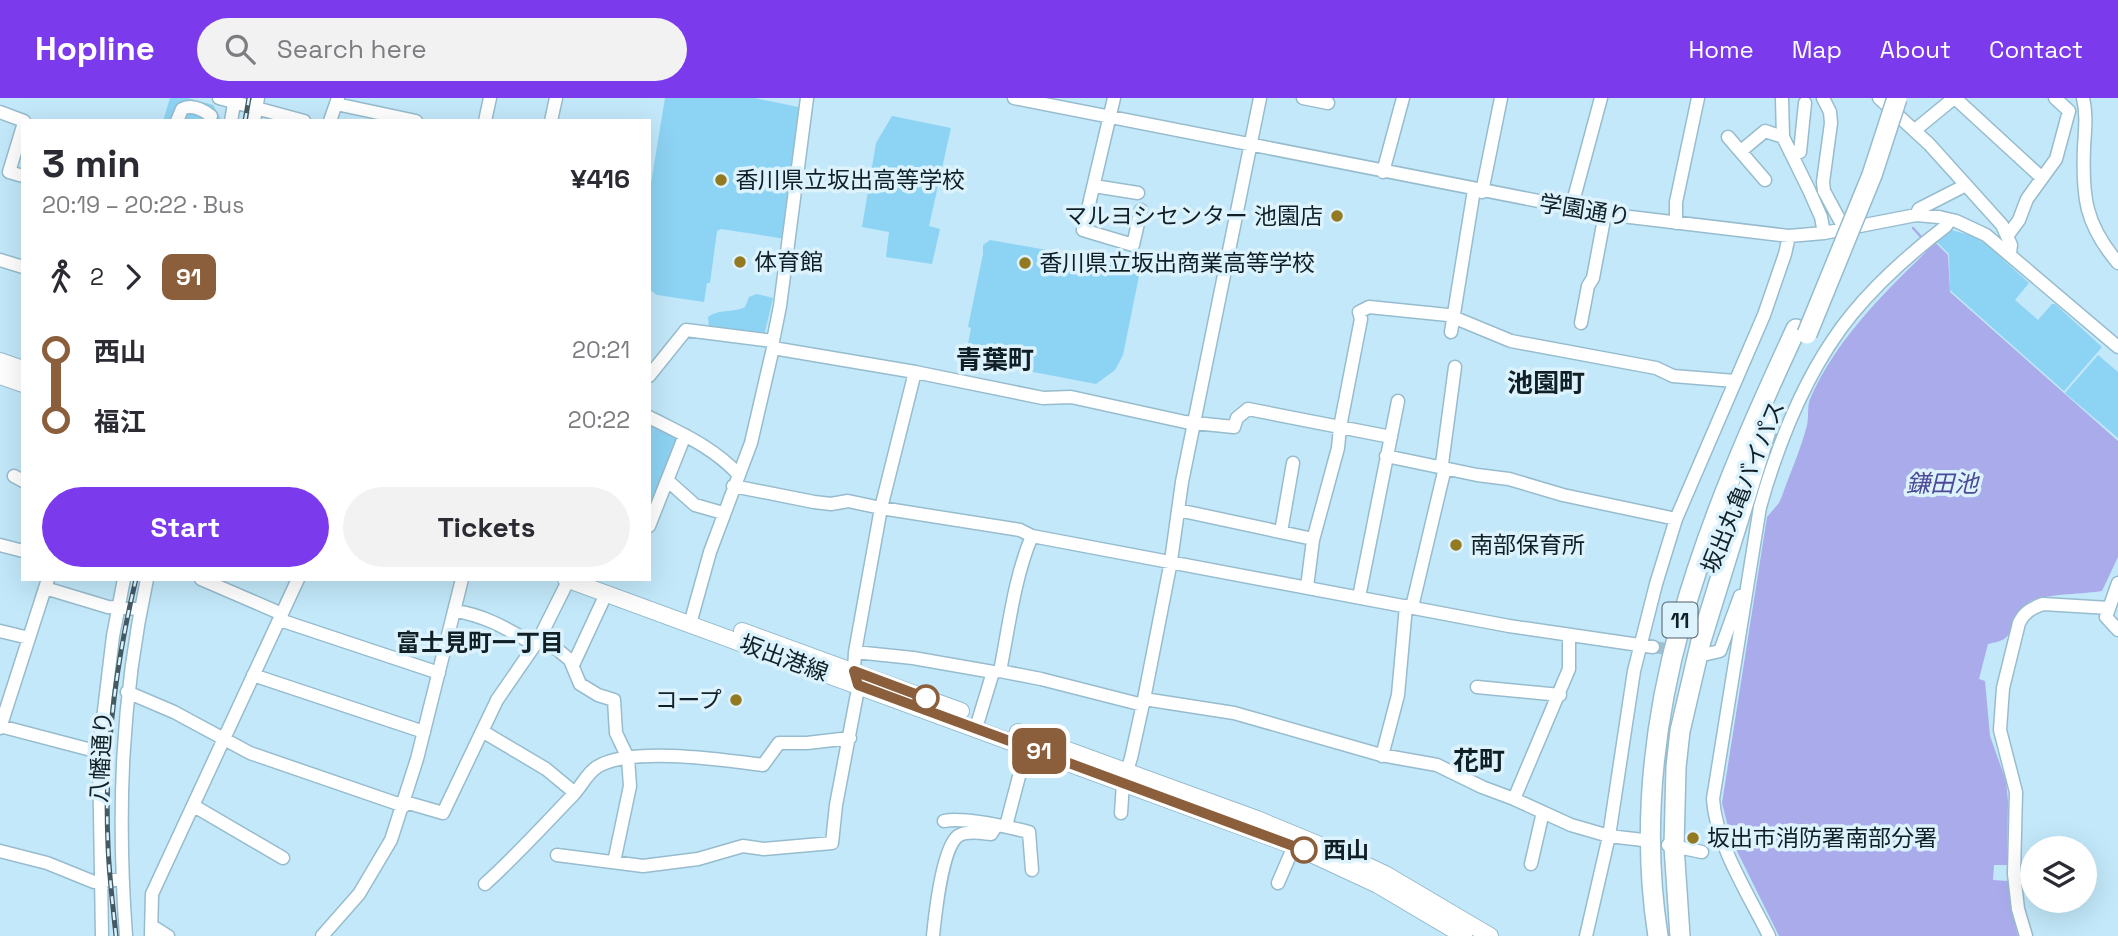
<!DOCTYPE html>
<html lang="en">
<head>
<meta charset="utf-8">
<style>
  :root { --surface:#fff; --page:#f2f2f3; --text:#2b2b33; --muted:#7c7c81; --accent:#7c3aed }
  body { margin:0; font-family:"Space Grotesk","Noto Sans JP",sans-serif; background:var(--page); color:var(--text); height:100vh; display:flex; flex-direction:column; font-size:26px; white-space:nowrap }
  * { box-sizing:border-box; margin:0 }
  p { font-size:23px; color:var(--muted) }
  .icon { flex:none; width:38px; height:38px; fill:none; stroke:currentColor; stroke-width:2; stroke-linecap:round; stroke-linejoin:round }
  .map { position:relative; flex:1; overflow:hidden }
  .side { position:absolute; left:21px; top:21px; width:630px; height:462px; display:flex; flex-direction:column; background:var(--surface); border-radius:0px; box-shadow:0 7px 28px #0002 }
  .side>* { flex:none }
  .badge { padding:0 14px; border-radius:10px; font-size:24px; line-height:46px }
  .controls { position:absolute; left:2020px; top:738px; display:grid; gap:14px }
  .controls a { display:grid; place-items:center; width:77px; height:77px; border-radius:50%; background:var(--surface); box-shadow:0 7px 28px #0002; font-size:35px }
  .map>.badge { position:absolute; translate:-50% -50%; box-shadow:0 0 0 4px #fff }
  .legs { display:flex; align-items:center; gap:10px; height:77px; padding:0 21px; font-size:23px }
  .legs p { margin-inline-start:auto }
  .headline { display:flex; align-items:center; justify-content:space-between; height:119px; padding:0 21px }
  h1 { font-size:38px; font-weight:600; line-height:52px }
  .primary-button { display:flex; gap:14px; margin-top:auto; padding:14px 21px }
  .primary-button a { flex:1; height:80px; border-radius:42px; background:var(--accent); color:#fff; font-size:28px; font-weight:600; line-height:80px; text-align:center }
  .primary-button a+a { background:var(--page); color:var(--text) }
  ul { padding:0 21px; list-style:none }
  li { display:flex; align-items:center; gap:24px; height:70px; font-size:26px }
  li i { display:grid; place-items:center; width:10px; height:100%; margin:0 9px; background:currentColor }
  li i::after { content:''; width:18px; height:18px; margin:-9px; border:5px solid; border-radius:50%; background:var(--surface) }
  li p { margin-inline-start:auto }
  li:first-child i { background:linear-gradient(#0000 50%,currentColor 0) }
  li:last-child i { background:linear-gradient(currentColor 50%,#0000 0) }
  header { display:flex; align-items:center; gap:42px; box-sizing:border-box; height:98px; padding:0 35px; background:var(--accent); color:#fff }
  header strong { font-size:33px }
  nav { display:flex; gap:38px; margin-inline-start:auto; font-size:24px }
  .search { width:490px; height:63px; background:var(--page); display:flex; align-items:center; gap:18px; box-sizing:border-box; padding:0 24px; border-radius:38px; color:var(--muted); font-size:26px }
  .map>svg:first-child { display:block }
</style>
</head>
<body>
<header>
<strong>Hopline</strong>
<div class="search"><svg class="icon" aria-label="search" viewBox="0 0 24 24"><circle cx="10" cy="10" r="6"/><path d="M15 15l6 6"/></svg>Search here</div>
<nav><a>Home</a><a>Map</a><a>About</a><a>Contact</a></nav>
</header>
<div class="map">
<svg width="2118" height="838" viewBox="0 0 2118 838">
  <rect width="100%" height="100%" fill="#c2e8f9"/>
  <path fill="#8dd3f3" d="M170 0H188L213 7 222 23H163Z
    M665 0H755L803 10 786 141 721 131 717 133 710 185H707L704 204 657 197 649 191V97Z
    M892 18 951 30 929 128 940 131 932 166 886 159 889 134 862 129 876 45Z
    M1948 131 1973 138 1987 147 2029 185 2015 202 2038 222 2052 206H2055L2102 249 2064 293 1950 192 1949 156 1934 141Z
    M990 142 1069 156 1075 160 1140 173 1123 257 1115 272 1096 286 991 266 988 268 971 265 972 258 966 257 971 230 968 229 983 156V147Z
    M757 196 773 200 764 238 709 230 708 219C721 210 730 216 745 209L749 199Z
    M2098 257 2118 274V340L2065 295Z
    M649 322 680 338 649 421Z"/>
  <path fill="#a9abeb" d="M1933 142 1948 157 1950 194 2118 343V459L2102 493C2085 496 2042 496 2029 504 2014 514 2017 532 2004 541 2001 543 1993 545 1988 546L1979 581 1985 583 1990 638 2006 683 2008 703 2007 767H1994L1993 782 2008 783 2010 804 2018 838H1779L1731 741 1722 705 1767 419 1779 405 1782 398C1790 375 1801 351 1807 327 1809 319 1807 309 1810 301 1836 242 1881 198 1926 154L1924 149Z"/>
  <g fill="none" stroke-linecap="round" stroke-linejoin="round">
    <path stroke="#a9abeb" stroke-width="2.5" d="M1913 130 1923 141"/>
    <path stroke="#9fc0cf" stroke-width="12" stroke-dasharray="12 6" stroke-linecap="butt" d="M1653 549 1705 556"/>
    <defs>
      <path id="minor" d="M219 0 304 23
        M1014 0 1605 116 1789 138 1824 135 1916 117 1939 119 1956 123 1986 137 2118 249
        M1114 0 1083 132 1133 147 1141 112
        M1303 0 1328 5
        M1782 0 1783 39 1809 92 1821 119 1824 135
        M1823 0 1830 14 1831 25 1823 84 1824 93 1844 130
        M1879 0 1929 46 2002 127 2011 147 2010 155
        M1955 0 2042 80
        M2083 0C2087 17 2085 32 2084 49 2082 99 2085 126 2118 165
        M336 6 416 23
        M0 14 24 23
        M177 23 182 11C192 6 202 11 211 18
        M231 23 235 0
        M254 23 258 0
        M330 23 338 0
        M485 23 490 0
        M551 23 556 0
        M23 28 9 74 23 78
        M1915 32 1954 0
        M1728 39 1765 82
        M1741 53 1765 33 1783 39
        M1790 54H1800L1805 5
        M1383 74 1403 0
        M1094 88 1138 95
        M1482 94 1501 0
        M1571 111 1601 0
        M1916 117 1919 111 1966 87
        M1676 125V104L1698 0
        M2008 137 2019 122 2027 101 2056 61 2069 13 2055 0
        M0 162 23 169
        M1581 225 1588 188 1593 180 1605 116
        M1451 234 1474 92
        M915 274 1043 300 1071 299 1185 324 1234 329 1237 320 1248 311 1391 339
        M649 278 686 232 773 243
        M649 319C682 336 713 349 738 376
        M1386 358 1477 377 1509 381 1563 397 1676 421
        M14 378 23 383
        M667 382 695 407 723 415
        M733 388 814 404 831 406 848 403 881 410 1020 432 1032 438 1509 528 1653 549
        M1178 412 1313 441
        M649 428 685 337
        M1281 434 1293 365
        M0 447 23 453
        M201 481 282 516
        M2118 485 2106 519 2118 532
        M1307 489 1313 442 1338 350 1340 329 1361 221 1359 214 1369 209 1448 217 1511 243 1656 270 1673 278 1735 283
        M45 490 108 509 141 511
        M1359 499 1398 303
        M1412 509 1444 374 1442 366 1455 269
        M455 513C485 517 509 532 535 547
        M280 522 439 575
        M690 526 710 454 751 345 773 250V243L780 208 807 0
        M0 533 29 540
        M539 541 558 552 570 562 580 586 598 597 614 602 616 635 628 660 630 688 614 764
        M855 554 913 560 993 574 1000 573 1041 581 1143 607
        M1707 556 1720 553 1740 498
        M573 567 606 496
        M1000 573C1009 529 1014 480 1032 438
        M253 577 424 634
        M1477 589 1560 597
        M127 594 174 614 250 655 404 708
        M1144 601 1234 615 1381 657 1437 667 1482 689 1514 701 1571 727 1609 738 1643 742
        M0 628 99 654
        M0 630 48 481
        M976 630 993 574
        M482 633 546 671 575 695
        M1382 658 1398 597 1406 508
        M1514 701 1569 571V537
        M405 704 443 715 497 602 539 541 569 481
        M194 708 283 760
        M1121 715 1123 685 1131 660 1144 601 1171 463 1182 384 1260 0
        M944 723C964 719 1008 729 1029 734L1032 772
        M1006 728 1028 644
        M1668 747 1702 754
        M0 753 47 765 94 784 122 781
        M557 757 643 768 698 761 743 748 764 751 832 745 836 707 857 596 858 587 854 573 855 554 881 410 915 274 773 250
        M1531 766 1543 714
        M1278 785 1297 741
        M485 786C516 758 544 727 573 697 581 689 587 675 597 669 630 648 724 662 763 667L779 645H807L850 640
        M152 828 168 838
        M102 838 99 654 113 538 124 481
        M126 838C117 715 121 602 147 481
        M151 838 152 796 298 481
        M322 838 359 796 391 742 417 661 462 481
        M933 838C935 818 942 750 958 738 967 732 981 735 991 736L996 728
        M1586 838 1609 738 1634 573 1656 486 1676 421 1764 217 1785 156 1789 138
        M1769 838C1749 797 1716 747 1713 701L1760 409C1779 342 1808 270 1852 216 1880 182 1912 154 1946 128L1950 122
        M2026 838 2018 811 2014 776 2016 694 2000 632 2003 590 2019 525C2024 514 2032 510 2043 506L2109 510"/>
      <path id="major" d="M0 263 23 271
        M0 278 23 286
        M566 481 1294 748 1378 787 1464 838
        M742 533 961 613
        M1018 634 1257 721 1344 757 1385 776 1490 838"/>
      <path id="highway" d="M1658 838C1624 621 1707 423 1796 231
        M1680 838 1674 748 1676 669 1680 633 1701 543 1768 326"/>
    </defs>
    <use href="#minor" stroke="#97bccd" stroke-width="15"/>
    <use href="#major" stroke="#97bccd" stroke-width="18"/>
    <use href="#highway" stroke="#97bccd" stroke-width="22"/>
    <use href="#minor" stroke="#fff" stroke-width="12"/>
    <use href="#major" stroke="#fff" stroke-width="16"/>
    <use href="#highway" stroke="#fff" stroke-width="19"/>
    <defs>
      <path id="rail" d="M245 23 249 0
        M116 838C113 808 109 777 108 747 104 658 115 568 136 481"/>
    </defs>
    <use href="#rail" stroke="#445a63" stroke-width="5"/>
    <use href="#rail" stroke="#dcf2fd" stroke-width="2.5" stroke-dasharray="8" stroke-linecap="butt"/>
    <defs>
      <path id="highway-bridge" d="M1807 236 1872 77 1897 0"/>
    </defs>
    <use href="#highway-bridge" stroke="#97bccd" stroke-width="22" stroke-linecap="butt"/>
    <use href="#highway-bridge" stroke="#fff" stroke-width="19"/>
  </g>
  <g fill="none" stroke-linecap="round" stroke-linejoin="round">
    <defs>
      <path id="line-1" d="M926 600 854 573 858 587 1304 752"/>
    </defs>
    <use href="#line-1" stroke="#fff" stroke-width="16"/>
    <use href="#line-1" stroke="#8b5e3c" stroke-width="10"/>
  </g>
  <g fill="#937920" stroke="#dcf2fd" stroke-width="2.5">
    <circle cx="721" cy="82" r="7"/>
    <circle cx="1337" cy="118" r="7"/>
    <circle cx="740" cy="164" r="7"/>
    <circle cx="1025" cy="165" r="7"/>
    <circle cx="1456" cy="447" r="7"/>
    <circle cx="736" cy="602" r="7"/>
    <circle cx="1693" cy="740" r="7"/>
  </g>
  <g fill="#fff" stroke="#8b5e3c" stroke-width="3.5">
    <circle cx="926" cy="600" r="12"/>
    <circle cx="1304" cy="752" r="12"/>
  </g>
  <g text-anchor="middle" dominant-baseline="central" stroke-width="7" stroke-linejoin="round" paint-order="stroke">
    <rect fill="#dcf2fd" stroke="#4e5f66" stroke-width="2" x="1662.5" y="504.5" width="35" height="35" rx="5"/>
    <g font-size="21" font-weight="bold" fill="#112026">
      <text x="1680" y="522">11</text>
    </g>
    <g font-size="23" fill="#112026" stroke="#dcf2fd" text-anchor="start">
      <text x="735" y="82">香川県立坂出高等学校</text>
      <text x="1323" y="118" text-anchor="end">マルヨシセンター 池園店</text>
      <text x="754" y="164">体育館</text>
      <text x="1039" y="165">香川県立坂出商業高等学校</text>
      <text x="1470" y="447">南部保育所</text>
      <text x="722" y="602" text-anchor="end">コープ</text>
      <text x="1707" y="740">坂出市消防署南部分署</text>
    </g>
    <g font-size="23" fill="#112026" stroke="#dcf2fd">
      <text transform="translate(1585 112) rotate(9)">学園通り</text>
      <text transform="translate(1743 389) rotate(-68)">坂出丸亀バイパス</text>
      <text transform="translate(784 560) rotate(20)">坂出港線</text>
      <text transform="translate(101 659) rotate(-87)">八幡通り</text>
    </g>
    <g font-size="23" font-weight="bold" fill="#112026" stroke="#dcf2fd" text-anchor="start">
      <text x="1323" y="752">西山</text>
    </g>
    <g font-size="24" font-style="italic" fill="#4c4a96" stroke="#dcf2fd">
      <text x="1942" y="385">鎌田池</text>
    </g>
    <g font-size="24" font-weight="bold" fill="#112026" stroke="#dcf2fd">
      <text x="480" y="544">富士見町一丁目</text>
    </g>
    <g font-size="26" font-weight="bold" fill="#112026" stroke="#dcf2fd">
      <text x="995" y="262">青葉町</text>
      <text x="1546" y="285">池園町</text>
      <text x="1479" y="663">花町</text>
    </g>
  </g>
</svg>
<div class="controls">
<a><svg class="icon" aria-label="layers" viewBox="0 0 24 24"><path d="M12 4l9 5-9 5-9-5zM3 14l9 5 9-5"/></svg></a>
</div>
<b class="badge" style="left:1039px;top:653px;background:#8b5e3c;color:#fff">91</b>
<section class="side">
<div class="headline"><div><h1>3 min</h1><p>20:19 – 20:22 · Bus</p></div><b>¥416</b></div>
<div class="legs"><svg class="icon" aria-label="walk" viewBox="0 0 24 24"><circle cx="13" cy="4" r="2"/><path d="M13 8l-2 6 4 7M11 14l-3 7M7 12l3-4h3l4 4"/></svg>2<svg class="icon" aria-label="forward" viewBox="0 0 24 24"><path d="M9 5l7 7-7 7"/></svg><b class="badge" style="background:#8b5e3c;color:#fff">91</b></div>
<ul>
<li><i style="color:#8b5e3c"></i><b>西山</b><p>20:21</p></li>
<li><i style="color:#8b5e3c"></i><b>福江</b><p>20:22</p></li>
</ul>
<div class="primary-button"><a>Start</a><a>Tickets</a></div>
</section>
</div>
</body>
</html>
